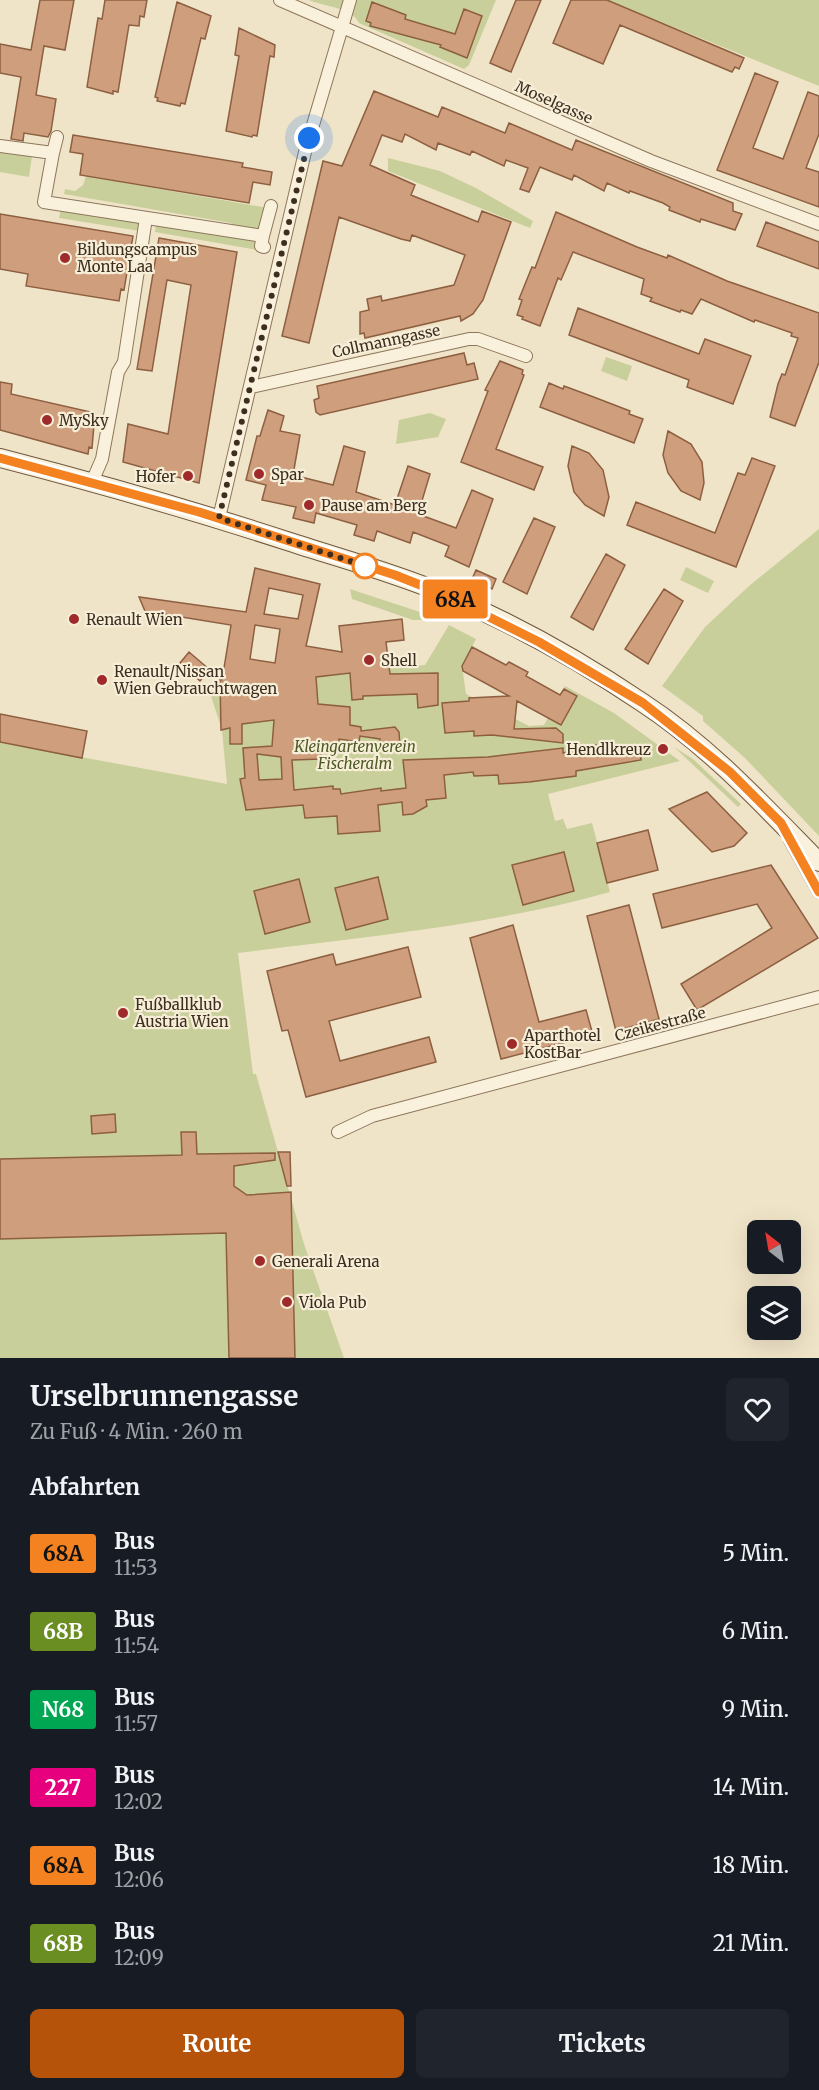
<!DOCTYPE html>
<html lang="de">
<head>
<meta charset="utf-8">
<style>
  :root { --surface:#171b24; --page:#20242c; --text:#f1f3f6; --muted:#9ea1a6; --accent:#b45309 }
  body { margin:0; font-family:Merriweather,serif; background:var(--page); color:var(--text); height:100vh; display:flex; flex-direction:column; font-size:22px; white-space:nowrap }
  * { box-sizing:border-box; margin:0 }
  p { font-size:20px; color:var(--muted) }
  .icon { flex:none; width:33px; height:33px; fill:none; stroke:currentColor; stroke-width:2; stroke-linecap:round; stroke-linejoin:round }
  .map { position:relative; height:1358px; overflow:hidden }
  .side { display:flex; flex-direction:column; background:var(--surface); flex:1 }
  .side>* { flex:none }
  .badge { padding:0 12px; border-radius:4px; font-size:21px; line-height:39px }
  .needle { width:39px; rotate:329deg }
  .buttons { position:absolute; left:747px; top:1220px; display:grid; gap:12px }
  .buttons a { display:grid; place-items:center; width:54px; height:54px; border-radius:9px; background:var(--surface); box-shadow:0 6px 24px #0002; font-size:30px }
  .you { position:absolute; width:30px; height:30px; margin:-15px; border:4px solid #fff; border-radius:50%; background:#1a73e8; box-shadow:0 0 0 9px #1a73e833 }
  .map>.badge { position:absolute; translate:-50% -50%; box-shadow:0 0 0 3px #fff }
  h2 { padding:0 30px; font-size:22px; line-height:54px }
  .round { display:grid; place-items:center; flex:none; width:63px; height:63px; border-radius:9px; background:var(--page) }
  .overview { display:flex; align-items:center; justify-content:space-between; height:102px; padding:0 30px }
  h1 { font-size:28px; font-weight:700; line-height:45px }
  .primary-button { display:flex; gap:12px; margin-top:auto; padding:12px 30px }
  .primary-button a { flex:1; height:69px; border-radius:9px; background:var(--accent); color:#fff; font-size:24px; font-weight:700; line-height:69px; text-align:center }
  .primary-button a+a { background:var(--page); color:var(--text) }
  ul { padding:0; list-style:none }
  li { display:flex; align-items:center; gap:18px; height:78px; padding:0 30px }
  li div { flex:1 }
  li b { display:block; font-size:22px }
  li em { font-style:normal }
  li .badge { min-width:66px; font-weight:700; text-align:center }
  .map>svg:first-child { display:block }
</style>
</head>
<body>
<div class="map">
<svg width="819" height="1358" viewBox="0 0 819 1358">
  <rect width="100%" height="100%" fill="#f0e4c8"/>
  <path fill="#c9cf9b" d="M309 0H496L469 65 464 69 359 23C352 7 324 7 309 0Z
    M607 0H819V86Z
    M0 151 32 156 29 177 0 172Z
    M388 158 440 171 476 188 533 221 530 228 388 171Z
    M86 176 268 208 262 233 236 228 231 223 64 194 65 189 75 191 83 185Z
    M61 209 142 222 140 231 59 218Z
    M156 224 259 242 257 250 155 232Z
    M606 357 632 366 627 381 601 371Z
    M430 413 446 419 438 437 396 444 399 420Z
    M819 529V836L746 759 703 721V716L662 686 705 627 749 586Z
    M686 567 714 581 708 593 680 580Z
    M350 589 426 614 422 620H413L352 599Z
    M449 625 476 639 462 666 466 694 529 726 544 725 565 686 614 713 680 761 548 794 555 821 563 819 567 829 592 823 610 892C489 926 361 937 238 953L253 1074H256L304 1244 344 1358H0V742L227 784 222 730 208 687 425 665Z
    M674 747 693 759 741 804 738 807Z"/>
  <path fill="#cf9f7d" stroke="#8d5f41" stroke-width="1.5" fill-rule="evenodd" d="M40 0H74L65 50 44 46 36 95 56 99 51 131 48 137 24 133 23 141 11 139 21 77 0 73V44L31 50Z
    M105 0H147L144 17 140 16 139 26 129 25 118 92 113 91V94L87 87 98 18 102 19Z
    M516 0H541L511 72 490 63Z
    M571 0H607L744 58 739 69 735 67 732 72 620 25 603 64 553 43Z
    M177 2 211 16 205 39 201 38 185 104 181 103 180 106 157 101 158 98 155 97Z
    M372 2 406 15 405 19 455 34 464 9 482 16 467 58 440 47 441 45 370 26 371 23 366 21Z
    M239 28 275 45 274 57 270 56 257 136 253 135 252 137 226 131 239 56 235 55Z
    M755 73 778 82 753 148 783 159 808 92 819 96V134L806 168 819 172V207L717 170Z
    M374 91 438 117 442 107 505 133 509 123 572 150 576 140 733 203V211L742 214 735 230 701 219 700 222 669 210 670 207 663 203 630 191 629 193 607 183 604 191 574 175 572 180 540 167 529 192 520 189 528 168 506 160 504 166 472 151 470 155 438 143 436 150 405 134 402 142 382 135 370 165 415 185 411 195 478 222 482 211 511 222 483 300 473 314 461 321 460 316 365 338 364 333 360 334V312L369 310 367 299 381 296 382 301 454 285 465 255 412 235 410 241 401 239 339 217 309 343 282 336 323 161 342 166Z
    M73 135 243 163 242 167 272 172 270 185 253 182 249 203 80 175 83 154 70 152Z
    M556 212 637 247 667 258 668 255 727 281 819 313V362L795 426 770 417 778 384 782 374 785 375 798 338 791 336 792 333 755 320 754 322 701 299 692 314 681 310 680 312 650 301 652 298 641 294 644 279 573 252 561 280 558 278 540 326 522 319 523 317 517 315 522 300 519 299 532 267 535 268Z
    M0 214 133 236 124 290 121 289 119 301 26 286 28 274 0 269Z
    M766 222 819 242V269L757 246Z
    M159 238 237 252 199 483 123 462 128 424 168 434 191 285 167 280 152 371 137 369Z
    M578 308 699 354 705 339 751 356 733 404 687 387 689 380 569 335Z
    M464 353 467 365 474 363 478 379 320 415 316 412 314 400 319 398 317 386Z
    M500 361 523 370 522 374 524 375 496 449 543 467 534 490 461 462 488 391 485 390Z
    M0 382 12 384 11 394 95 413 92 448 89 447 88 454 0 430Z
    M549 383 563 389 564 386 591 396 630 411 629 414 643 419 634 443 540 407Z
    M268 410 284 416 280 431 300 435 293 475 333 485 344 446 365 452 356 492 395 505 408 466 430 474 418 514 456 528 472 490 493 499 469 567 445 556 449 546 413 532 410 543 377 531 374 541 354 535 357 525 316 513 314 523 293 518 296 507 262 500 266 485 246 480 257 436H260Z
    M668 431 691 444 702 462 704 483 700 500 681 491 668 473 663 455Z
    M572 446 589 453 603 470 609 497 604 516 585 505 574 492 568 466Z
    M752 458 775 466 736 567 627 525 636 502 715 533 738 473 745 475Z
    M534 518 555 527 527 594 503 582Z
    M606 554 625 565 593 630 571 617Z
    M255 568 320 584 306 646 342 652 339 626 402 619 404 640 386 642 390 674 438 673V705L418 708 417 694 363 696V699L352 700 350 673 316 677 318 704 350 707V725L361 727V731L395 727 399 732 400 747 381 749 380 739 360 736 359 742 339 739 338 749H321V759L292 760 294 790 333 786V789H340L341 794 381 788V791L406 788 403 760 488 757 563 748V753L596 745 597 749 615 750 616 753 640 750 641 760 576 771V776L529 782 499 784 498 775 474 776 473 772 444 775 446 798 426 800 427 806 413 814 403 815 402 802 378 805 380 831 338 834 337 816 305 818 303 805 246 810 240 779 245 778 243 748 272 746 274 720 242 724V744H230V728L221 730 220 678 222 680 231 625 145 611 139 597 246 612ZM269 588 303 595 298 619 264 614ZM255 625 280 629 275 663 250 659ZM257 754 281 757 282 779 259 780Z
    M476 570 496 579 492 589 472 579Z
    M664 589 683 601 648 664 625 649Z
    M472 647 506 665 509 662 528 672 526 676 560 695 564 689 577 696 561 725 517 701 514 729 556 728 563 734V743L492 735 474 736V731L445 733 442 703 469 701V698L509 696 463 671 462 666Z
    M189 652 210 670 200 681 180 663Z
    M0 714 87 731 82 758 0 742Z
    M707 792 747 833 734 846 712 852 669 809Z
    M648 830 658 870 607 883 597 843Z
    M564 852 574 891 523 905 512 865Z
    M771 865 818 938 697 1010 681 984 772 928 757 904 662 928 653 894Z
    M378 877 388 919 346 930 335 888Z
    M299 879 310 922 265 934 254 891Z
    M629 905 659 1019 616 1031 587 916Z
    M513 925 539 1022 586 1010 593 1035 501 1059 470 938Z
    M408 947 421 997 329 1021 340 1061 429 1037 436 1062 306 1097 288 1030 282 1031 267 971 333 954 336 965Z
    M115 1114 116 1132 92 1134 91 1116Z
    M181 1132H196L197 1154 275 1153V1160L234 1166V1186L247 1195 291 1192 295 1358H229L226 1233 0 1239V1159L182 1155Z
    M278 1152H290L291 1186H287Z"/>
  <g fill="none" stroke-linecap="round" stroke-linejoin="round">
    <defs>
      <path id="street" d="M280 0 651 161 819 224
        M0 146 53 153 57 137
        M53 153 44 202 263 236 261 246 264 247
        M263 236 271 206
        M251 387 469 339H478L526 356
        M92 482 102 459 118 372 124 362 146 218
        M219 518 305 152 350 0
        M790 840 819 892
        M338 1132 372 1116 819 997"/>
      <path id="secondary" d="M0 458C97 483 192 510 287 541 339 558 392 572 442 593 511 622 581 661 643 703 710 747 763 805 819 862"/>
    </defs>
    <use href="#street" stroke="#8d765c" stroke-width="14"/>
    <use href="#secondary" stroke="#6f573f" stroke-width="20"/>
    <use href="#street" stroke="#faf1dc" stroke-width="12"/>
    <use href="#secondary" stroke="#faf1dc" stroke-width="18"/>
  </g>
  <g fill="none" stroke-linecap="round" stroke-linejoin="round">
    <defs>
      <path id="line" d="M0 458 199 512 395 575 443 594 539 642 643 703 730 772 781 823 819 892"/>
    </defs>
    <use href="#line" stroke="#fff" stroke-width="14"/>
    <use href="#line" stroke="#f58220" stroke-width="9"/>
    <path stroke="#3d2e20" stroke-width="6" stroke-dasharray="0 10.8" d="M309 138 219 518 365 566"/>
  </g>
  <g fill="#9e2a2b" stroke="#f7eed8" stroke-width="2">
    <circle cx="65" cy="258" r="6"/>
    <circle cx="47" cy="420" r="6"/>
    <circle cx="259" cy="474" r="6"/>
    <circle cx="188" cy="476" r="6"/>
    <circle cx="309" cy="505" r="6"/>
    <circle cx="74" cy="619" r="6"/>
    <circle cx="369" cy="660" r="6"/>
    <circle cx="102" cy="680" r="6"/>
    <circle cx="663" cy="749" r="6"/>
    <circle cx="123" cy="1013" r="6"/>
    <circle cx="512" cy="1044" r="6"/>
    <circle cx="260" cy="1261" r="6"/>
    <circle cx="287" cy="1302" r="6"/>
  </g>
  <circle fill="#fff" stroke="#f58220" stroke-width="3" cx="365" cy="566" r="12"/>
  <g text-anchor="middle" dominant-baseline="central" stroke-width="4.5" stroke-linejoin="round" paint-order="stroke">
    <g font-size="15" fill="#3d2e20" stroke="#f7eed8">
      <text transform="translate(554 102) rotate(24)">Moselgasse</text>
      <text transform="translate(386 341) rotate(-12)">Collmanngasse</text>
      <text transform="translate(660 1024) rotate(-15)">Czeikestraße</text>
    </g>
    <g font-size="15" fill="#3d2e20" stroke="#f7eed8" text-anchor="start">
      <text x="77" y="249">Bildungscampus<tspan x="77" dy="17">Monte Laa</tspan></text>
      <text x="59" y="420">MySky</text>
      <text x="271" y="474">Spar</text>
      <text x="176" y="476" text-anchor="end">Hofer</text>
      <text x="321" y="505">Pause am Berg</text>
      <text x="86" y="619">Renault Wien</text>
      <text x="381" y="660">Shell</text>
      <text x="114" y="671">Renault/Nissan<tspan x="114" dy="17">Wien Gebrauchtwagen</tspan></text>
      <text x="651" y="749" text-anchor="end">Hendlkreuz</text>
      <text x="135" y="1004">Fußballklub<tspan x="135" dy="17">Austria Wien</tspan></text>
      <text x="524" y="1035">Aparthotel<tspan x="524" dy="17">KostBar</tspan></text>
      <text x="272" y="1261">Generali Arena</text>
      <text x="299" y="1302">Viola Pub</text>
    </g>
    <g font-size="15" font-style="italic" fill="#4d5a26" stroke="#f7eed8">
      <text x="355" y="746">Kleingartenverein<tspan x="355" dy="17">Fischeralm</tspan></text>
    </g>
  </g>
</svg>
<div class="buttons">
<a><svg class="needle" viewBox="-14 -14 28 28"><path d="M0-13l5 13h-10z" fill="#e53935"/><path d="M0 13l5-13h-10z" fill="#9ea1a6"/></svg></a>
<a><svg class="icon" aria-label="layers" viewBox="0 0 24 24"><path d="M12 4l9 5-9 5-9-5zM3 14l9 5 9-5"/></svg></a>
</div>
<div class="you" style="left:309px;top:138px"></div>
<b class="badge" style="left:455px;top:599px;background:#f58220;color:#111">68A</b>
</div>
<section class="side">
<div class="overview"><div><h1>Urselbrunnengasse</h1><p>Zu Fuß · 4 Min. · 260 m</p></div><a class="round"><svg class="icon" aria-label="heart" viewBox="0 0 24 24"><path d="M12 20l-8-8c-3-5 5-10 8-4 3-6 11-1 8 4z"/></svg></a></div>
<h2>Abfahrten</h2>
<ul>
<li><span class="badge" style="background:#f58220;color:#111">68A</span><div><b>Bus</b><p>11:53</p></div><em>5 Min.</em></li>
<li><span class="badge" style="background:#6b8e23;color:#fff">68B</span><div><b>Bus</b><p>11:54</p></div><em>6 Min.</em></li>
<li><span class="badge" style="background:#00a651;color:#fff">N68</span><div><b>Bus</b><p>11:57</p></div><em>9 Min.</em></li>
<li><span class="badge" style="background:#e6007e;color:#fff">227</span><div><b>Bus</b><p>12:02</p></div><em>14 Min.</em></li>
<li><span class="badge" style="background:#f58220;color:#111">68A</span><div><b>Bus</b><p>12:06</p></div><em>18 Min.</em></li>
<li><span class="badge" style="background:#6b8e23;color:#fff">68B</span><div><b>Bus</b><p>12:09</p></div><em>21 Min.</em></li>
</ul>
<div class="primary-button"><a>Route</a><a>Tickets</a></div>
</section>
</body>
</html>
